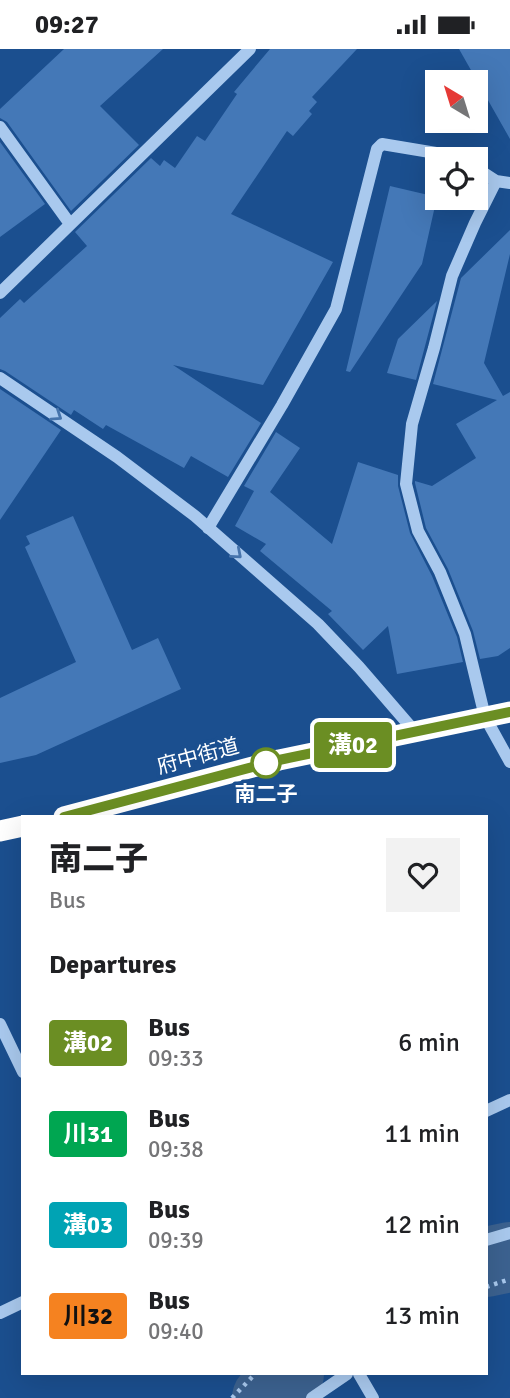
<!DOCTYPE html>
<html lang="en">
<head>
<meta charset="utf-8">
<style>
  :root { --surface:#fff; --page:#f2f2f2; --text:#202124; --muted:#757577 }
  body { margin:0; font-family:Signika,"Noto Sans JP",sans-serif; background:var(--page); color:var(--text); height:100vh; display:flex; flex-direction:column; font-size:26px; white-space:nowrap }
  * { box-sizing:border-box; margin:0 }
  p { font-size:23px; color:var(--muted) }
  .icon { flex:none; width:38px; height:38px; fill:none; stroke:currentColor; stroke-width:2; stroke-linecap:round; stroke-linejoin:round }
  .map { position:relative; flex:1; overflow:hidden }
  .sheet { position:absolute; left:21px; top:766px; width:467px; height:560px; display:flex; flex-direction:column; background:var(--surface); border-radius:0px; box-shadow:0 7px 28px #0002 }
  .sheet>* { flex:none }
  .badge { padding:0 14px; border-radius:5px; font-size:24px; line-height:46px }
  .needle { width:46px; rotate:322deg }
  .buttons { position:absolute; left:425px; top:21px; display:grid; gap:14px }
  .buttons a { display:grid; place-items:center; width:63px; height:63px; border-radius:0px; background:var(--surface); box-shadow:0 7px 28px #0002; font-size:35px }
  .map>.badge { position:absolute; translate:-50% -50%; box-shadow:0 0 0 4px #fff }
  h2 { padding:0 28px; font-size:26px; line-height:63px }
  .round { display:grid; place-items:center; flex:none; width:74px; height:74px; border-radius:0px; background:var(--page) }
  .headline { display:flex; align-items:center; justify-content:space-between; height:119px; padding:0 28px }
  h1 { font-size:33px; font-weight:800; line-height:52px }
  ul { padding:0; list-style:none }
  li { display:flex; align-items:center; gap:21px; height:91px; padding:0 28px }
  li div { flex:1 }
  li b { display:block; font-size:26px }
  li em { font-style:normal }
  li .badge { min-width:77px; font-weight:700; text-align:center }
  .status { display:flex; justify-content:space-between; align-items:center; height:49px; padding:0 35px; background:var(--surface); direction:ltr }
  .status svg { height:19px; fill:currentColor }
  .map>svg:first-child { display:block }
</style>
</head>
<body>
<div class="status"><b>09:27</b><svg viewBox="0 0 49 12"><path d="M0 12V9h3v3zM5 12V6h3v6zM10 12V3h3v9zM15 12V0h3v12zM26 1h20v11H26zM47 4h2v5h-2z"/></svg></div>
<div class="map">
<svg width="510" height="1349" viewBox="0 0 510 1349">
  <rect width="100%" height="100%" fill="#1b4f8f"/>
  <g fill="none" stroke-linecap="round" stroke-linejoin="round">
    <path stroke="#3c6290" stroke-width="70" d="M486 1213 510 1208
      M267 1349 289 1325"/>
  </g>
  <path fill="#4478b7" d="M64 0H163L100 57 139 96 71 162 7 73 0 69V60Z
    M270 0H357L312 48 317 53 309 62 312 65 293 87 287 82 231 165 333 213 263 336 173 316 261 374 228 428 191 407 184 419 106 376 103 380 74 361 71 366 5 322 0 320V269L20 250 24 254 87 197 75 183 151 109 160 117 164 111 175 119 197 87 205 92 237 45 234 43Z
    M459 0H510V90Z
    M0 93 45 155 0 188Z
    M390 137 437 148 422 215 350 323 346 322Z
    M510 181V205L484 314 503 347 510 343V599L498 607 480 610 473 582 448 520 426 479 415 434V432L432 437 476 409 456 375 497 351 433 335 461 229Z
    M437 252 416 331 387 324 398 290Z
    M0 340 61 381 0 471Z
    M276 383 300 399 270 443 332 495 358 413 398 426V437L410 484 432 527 457 588 463 613 397 625 388 577 363 601 328 565 332 562 260 502 266 495 235 477 254 442 244 437Z
    M73 467 132 601 158 589 181 640 36 706 0 714V649L76 613 25 498 30 495 26 487Z"/>
  <g fill="none" stroke-linecap="round" stroke-linejoin="round">
    <path stroke="#a9c9ee" stroke-width="4.5" stroke-dasharray="3.5 5" stroke-linecap="butt" d="M486 1238 510 1230
      M232 1349 255 1325"/>
    <path stroke="#a9c9ee" stroke-width="12" d="M0 78 70 175
      M476 119 496 132 510 134
      M496 132 475 174 452 227 434 299 412 375 406 435 418 482 440 523 465 585 485 668 510 713
      M0 244 250 0
      M0 329 117 408 195 467 318 575 359 618 416 684
      M208 479 282 356 336 260 377 100 382 95 460 108 463 110
      M0 975 23 1023
      M486 1062 510 1051
      M486 1191 510 1184
      M0 1264 23 1253
      M359 1325 373 1349
      M312 1349 347 1325"/>
    <path stroke="#fff" stroke-width="21" d="M64 768 279 711 510 663
      M0 782 23 777"/>
  </g>
  <defs><path id="oneway-chevron" d="M-2-3.5L2.5 0L-2 3.5" fill="none" stroke-width="1.6" stroke-linecap="round" stroke-linejoin="round" transform="scale(1.75)"/></defs>
  <g stroke="#4674ac">
    <use href="#oneway-chevron" transform="translate(57 367) rotate(34)"/>
    <use href="#oneway-chevron" transform="translate(237 505) rotate(41)"/>
  </g>
  <g fill="none" stroke-linecap="round" stroke-linejoin="round">
    <defs>
      <path id="line" d="M64 768 279 711 510 663"/>
    </defs>
    <use href="#line" stroke="#fff" stroke-width="16"/>
    <use href="#line" stroke="#6b8e23" stroke-width="10"/>
  </g>
  <circle fill="#fff" stroke="#6b8e23" stroke-width="3.5" cx="266" cy="714" r="14"/>
  <g text-anchor="middle" dominant-baseline="central" stroke-width="7" stroke-linejoin="round" paint-order="stroke">
    <g font-size="21" fill="#fff" stroke="#1b4f8f">
      <text transform="translate(198 707) rotate(-15)">府中街道</text>
    </g>
    <g font-size="21" font-weight="bold" fill="#fff" stroke="#1b4f8f">
      <text x="266" y="745">南二子</text>
    </g>
  </g>
</svg>
<div class="buttons">
<a><svg class="needle" viewBox="-14 -14 28 28"><path d="M0-13l5 13h-10z" fill="#e53935"/><path d="M0 13l5-13h-10z" fill="#757577"/></svg></a>
<a><svg class="icon" aria-label="locate" viewBox="0 0 24 24"><circle cx="12" cy="12" r="6"/><path d="M12 2v4M12 18v4M2 12h4M18 12h4"/></svg></a>
</div>
<b class="badge" style="left:353px;top:696px;background:#6b8e23;color:#fff">溝02</b>
<section class="sheet">
<div class="headline"><div><h1>南二子</h1><p>Bus</p></div><a class="round"><svg class="icon" aria-label="heart" viewBox="0 0 24 24"><path d="M12 20l-8-8c-3-5 5-10 8-4 3-6 11-1 8 4z"/></svg></a></div>
<h2>Departures</h2>
<ul>
<li><span class="badge" style="background:#6b8e23;color:#fff">溝02</span><div><b>Bus</b><p>09:33</p></div><em>6 min</em></li>
<li><span class="badge" style="background:#00a651;color:#fff">川31</span><div><b>Bus</b><p>09:38</p></div><em>11 min</em></li>
<li><span class="badge" style="background:#00a3b4;color:#fff">溝03</span><div><b>Bus</b><p>09:39</p></div><em>12 min</em></li>
<li><span class="badge" style="background:#f58220;color:#111">川32</span><div><b>Bus</b><p>09:40</p></div><em>13 min</em></li>
</ul>
</section>
</div>
</body>
</html>
